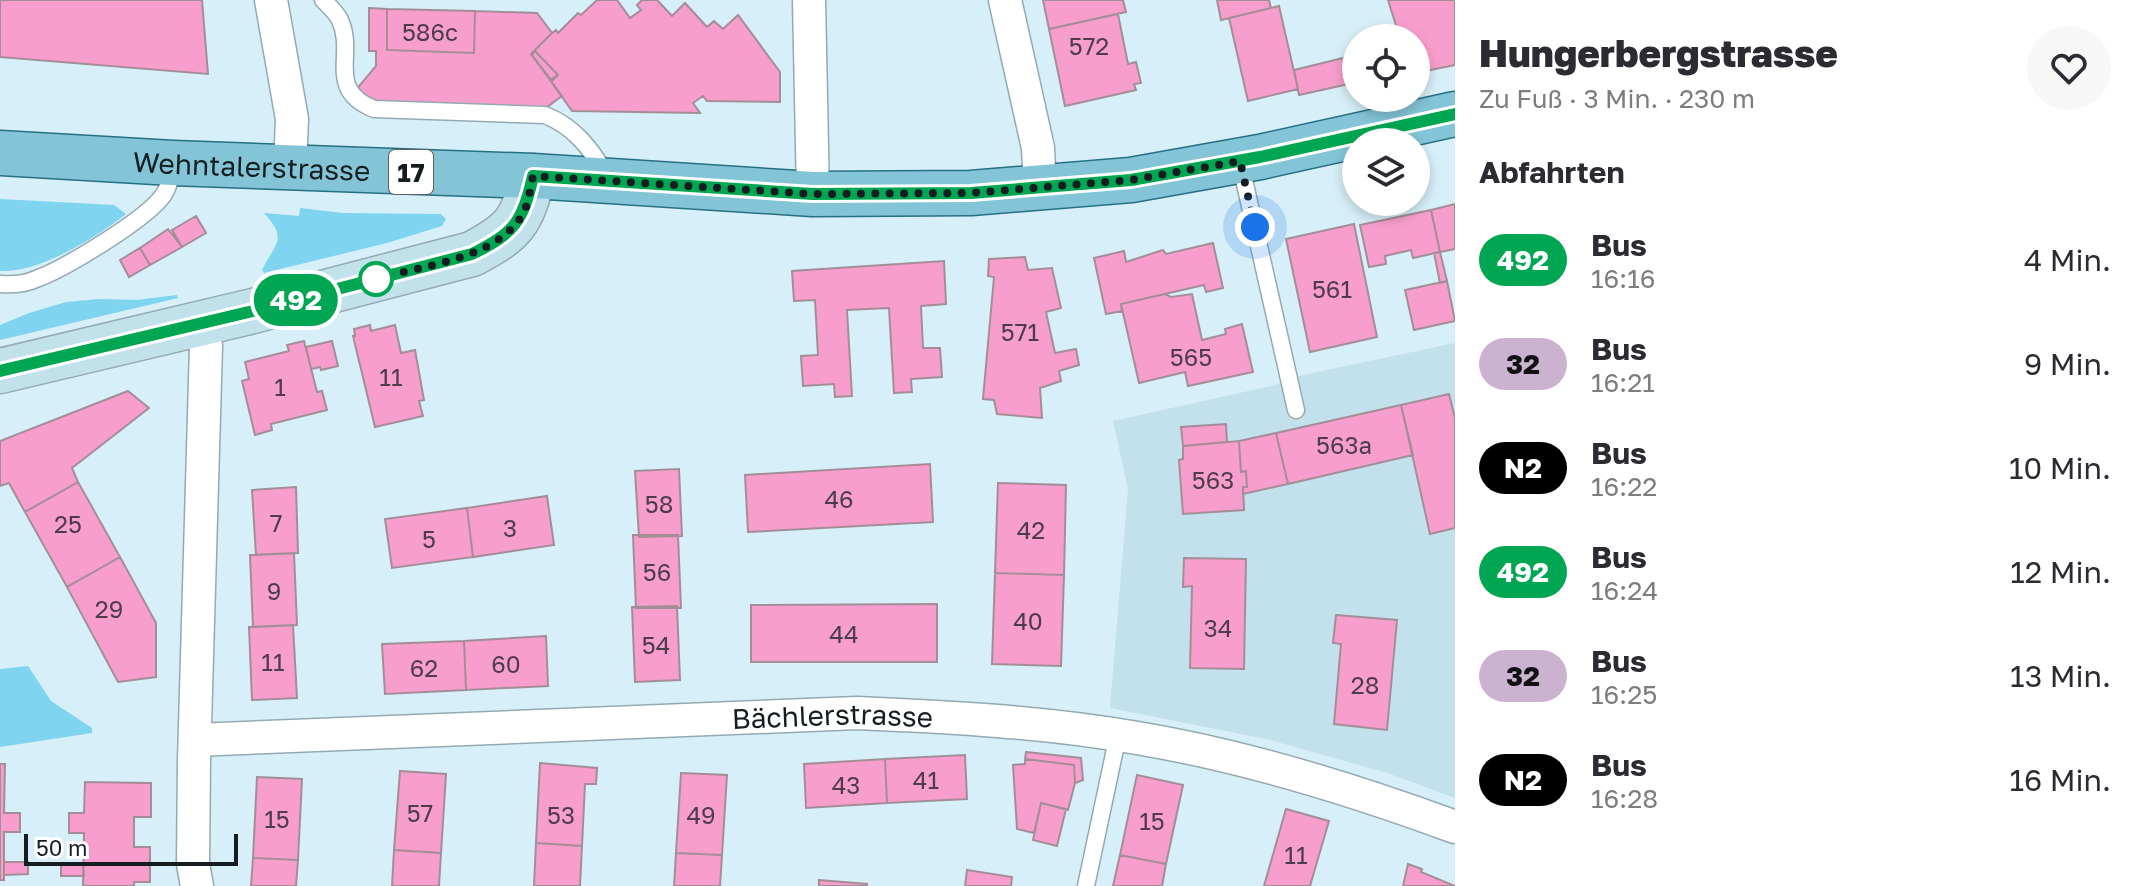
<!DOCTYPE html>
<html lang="de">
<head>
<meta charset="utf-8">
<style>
  :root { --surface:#fff; --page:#f7f7f7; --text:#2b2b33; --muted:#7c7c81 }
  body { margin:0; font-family:"Golos Text",sans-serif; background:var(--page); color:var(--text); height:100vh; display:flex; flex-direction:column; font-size:30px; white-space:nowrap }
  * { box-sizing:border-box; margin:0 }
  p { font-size:26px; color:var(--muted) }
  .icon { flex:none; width:44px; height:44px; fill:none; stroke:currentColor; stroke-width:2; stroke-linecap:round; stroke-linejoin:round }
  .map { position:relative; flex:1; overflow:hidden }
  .sheet { display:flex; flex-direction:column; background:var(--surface); width:680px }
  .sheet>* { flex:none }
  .badge { padding:0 16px; border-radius:26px; font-size:28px; line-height:52px }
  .fabs { position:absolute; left:1342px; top:24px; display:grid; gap:16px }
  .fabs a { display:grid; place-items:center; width:88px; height:88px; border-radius:50%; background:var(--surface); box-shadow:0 4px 12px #0003; font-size:40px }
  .scale { position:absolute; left:24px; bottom:20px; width:214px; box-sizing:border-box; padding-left:8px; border:4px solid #141d20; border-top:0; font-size:22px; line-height:28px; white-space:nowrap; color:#141d20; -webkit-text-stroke:6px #fff; paint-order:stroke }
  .you { position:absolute; width:40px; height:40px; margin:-20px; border:6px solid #fff; border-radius:50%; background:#1a73e8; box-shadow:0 0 0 12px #1a73e833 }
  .map>.badge { position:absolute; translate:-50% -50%; box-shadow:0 0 0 4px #fff }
  h2 { padding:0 24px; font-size:30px; line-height:72px }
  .round { display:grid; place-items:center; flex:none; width:84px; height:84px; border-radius:42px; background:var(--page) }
  .overview { display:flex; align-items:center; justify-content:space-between; height:136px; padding:0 24px }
  h1 { font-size:38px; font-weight:800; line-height:60px }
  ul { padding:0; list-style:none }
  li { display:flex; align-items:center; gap:24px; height:104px; padding:0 24px }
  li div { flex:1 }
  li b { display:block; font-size:30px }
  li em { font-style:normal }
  li .badge { min-width:88px; font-weight:700; text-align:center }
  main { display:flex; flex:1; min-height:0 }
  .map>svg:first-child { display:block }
</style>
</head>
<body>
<main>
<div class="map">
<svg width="1455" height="886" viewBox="0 0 1455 886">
  <rect width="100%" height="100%" fill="#d7eff8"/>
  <path fill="#c2e1ec" d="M1455 343V798L1387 773 1266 739 1110 708 1128 489 1113 421 1271 386 1303 375Z"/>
  <path fill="#7fd4f0" d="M0 199 114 205 126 214C95 238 40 273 0 271Z
    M300 208 343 213 441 214 446 219 442 226 387 243 264 273 262 270C276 242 288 239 264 213L299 216Z
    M177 295 178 298 0 340V325L29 313 66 302 99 299 136 300Z
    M28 666 51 701 92 728V733L0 747V669Z"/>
  <path fill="#f89ecc" stroke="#a38e98" stroke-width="2" d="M0 0H202L208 74 0 57Z
    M597 0H617L630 18 641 10 637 5 642 0H657L672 16 685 3 707 27 714 21 723 29 738 15 780 72V102L707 101 703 96 693 103 700 113 572 111 550 80 558 75 535 51 531 54 552 33 556 30 558 33 578 13 581 15Z
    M1043 0H1123L1126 12 1049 29Z
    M1217 0H1269L1271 8 1221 20Z
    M1388 0H1455V65L1416 73V38H1400Z
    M1279 6 1298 89 1248 101 1229 18Z
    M369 8 387 9V50L474 53 475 11 537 13 552 33 531 54 562 96 543 110 375 106 355 91 376 66V51H369Z
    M387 9 475 11 474 53 387 50Z
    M1118 14 1128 64 1136 62 1141 83 1134 84 1136 90 1065 106 1049 29Z
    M535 51 558 75 552 81 532 55Z
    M1343 58 1349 84 1299 95 1294 70Z
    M1455 204V249L1440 252 1431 210Z
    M1431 210 1440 252 1413 258 1411 250 1385 256 1386 264 1369 267 1360 225Z
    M196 216 206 233 182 247 172 230Z
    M1354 224 1377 337 1310 352 1286 239Z
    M168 229 182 247 150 265 140 248Z
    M1213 243 1223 288 1206 292 1204 285 1121 304 1122 311 1106 314 1094 258 1124 251 1126 262 1163 250 1166 254Z
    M140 248 150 265 129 277 120 260Z
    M1440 252 1447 281 1440 283 1434 253Z
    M1025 257 1028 270 1052 268 1061 308 1046 312 1055 353 1076 349 1079 365 1059 371 1061 381 1040 388 1042 418 997 414 994 400 983 399 994 277 988 276 989 259Z
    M944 261 946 304 921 306 923 348H940L942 377 911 379 912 392 894 393 889 308 847 310 852 396 835 397 834 384 803 386 801 356 818 355 815 300 794 301 792 271Z
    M1447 281 1455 321 1414 330 1405 290Z
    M1165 294 1171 297 1192 294 1202 340 1226 334 1225 329 1242 324 1253 372 1188 386 1185 372 1139 383 1121 304Z
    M370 325 371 331 395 325 401 353 415 350 424 400 419 401 423 416 375 427 353 336H355L354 329Z
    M304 341 317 392 322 391 327 410 271 424 272 430 255 435 242 381 249 379 245 362 289 351 287 345Z
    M332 341 338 366 321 370 320 367 311 369 306 347Z
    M128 391 149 408 72 468 78 482 25 512 9 483 0 486V441Z
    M1449 394 1455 418V528L1430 534 1401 405Z
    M1401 405 1413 455 1288 484 1276 433Z
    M1226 424 1227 442 1183 446 1181 427Z
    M1276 433 1288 484 1243 494V487H1247L1246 471 1241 472 1239 441Z
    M1239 441 1241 472 1246 471 1247 487H1243L1244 510 1183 514 1179 460 1183 459V446Z
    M930 464 933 522 748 532 745 475Z
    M679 469 682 536 639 537 635 471Z
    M78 482 120 557 67 587 25 512Z
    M998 483 1066 485 1064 575 995 573Z
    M296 487 298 553 256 555 252 490Z
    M547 496 554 545 473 557 467 508Z
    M467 508 473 557 392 568 385 519Z
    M633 535H678L681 608H636Z
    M294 553 297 625 253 627 250 555Z
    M120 557 156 623V677L118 682 67 587Z
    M1184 558 1246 559 1244 669 1190 668 1192 586 1183 587Z
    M995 573 1064 575 1061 666 992 664Z
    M937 604V662H751V605Z
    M677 606 680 680 635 682 632 607Z
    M1336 615 1397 620 1387 730 1334 724 1341 644 1333 643Z
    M293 625 297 698 252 700 249 627Z
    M546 636 548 686 466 690 464 641Z
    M464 641 466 690 385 694 382 644Z
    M1026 752 1081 758 1083 780 1075 783 1074 765 1025 759Z
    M965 755 967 799 887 803 885 759Z
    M885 759 887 803 806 808 804 764Z
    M1025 759 1074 765 1075 783 1068 810 1041 803 1034 833 1017 829 1013 765 1025 764Z
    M540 763 597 768 596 784H585L582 846 536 843Z
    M0 764H5L4 813H20V832H4V880H0Z
    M400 771 446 774 441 853 394 850Z
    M681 773 727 775 722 855 676 853Z
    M1137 775 1183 785 1166 864 1120 855Z
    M257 777 302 779 298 860 253 858Z
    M85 782 151 783V817H134V847H150V882H134V886H83L84 833H69V813H84Z
    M1041 803 1066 809 1057 846 1033 840Z
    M1286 809 1329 821 1310 886H1264Z
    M536 843 582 846 580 886H534Z
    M394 850 441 853 439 886H392Z
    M676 853 722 855 720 886H674Z
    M1120 855 1166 864 1162 886H1113Z
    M253 858 298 860 296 886H251Z
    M4 862H28V874L4 875Z
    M61 864H83L84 876H61Z
    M1408 864 1422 869 1421 872 1455 886H1403Z
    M967 870 1012 877 1011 886H965Z
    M819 880 867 884V886H819Z"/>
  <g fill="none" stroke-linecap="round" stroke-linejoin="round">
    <defs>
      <path id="lane" d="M323 0C329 6 336 12 340 20 356 55 325 89 374 109L545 115C575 127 591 149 607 176
        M1240 162 1296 410
        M0 284C12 285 25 284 36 279 64 269 149 218 164 194 170 185 171 175 173 165
        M1086 886 1118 735"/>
      <g id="street">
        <path d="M271 0 292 119 290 167"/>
        <path d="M809 0 813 194"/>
        <path d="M1005 0 1038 148 1040 188"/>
        <path id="s1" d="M195 740 857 713C951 717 1045 722 1137 738 1246 756 1352 789 1455 827"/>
        <path d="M197 886 193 864 194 760 206 346 202 323"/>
      </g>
      <path id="secondary" d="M0 371 253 311 472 254C514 232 522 222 533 176"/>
      <g id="primary">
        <path id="s2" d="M0 153 173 163 533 176 813 194 971 193 1131 180 1260 157 1455 114"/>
      </g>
    </defs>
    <use href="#lane" stroke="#93aab2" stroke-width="19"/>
    <use href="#street" stroke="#93aab2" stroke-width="35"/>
    <use href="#secondary" stroke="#93aab2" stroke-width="47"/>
    <use href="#primary" stroke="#267085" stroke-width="47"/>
    <use href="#lane" stroke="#fff" stroke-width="16"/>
    <use href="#street" stroke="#fff" stroke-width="32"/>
    <use href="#secondary" stroke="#c1e2eb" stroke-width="44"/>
    <use href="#primary" stroke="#83c4d7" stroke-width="44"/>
  </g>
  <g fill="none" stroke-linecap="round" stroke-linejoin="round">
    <defs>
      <path id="line" d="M0 371 253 311 472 254C514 233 523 222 533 176L813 194 971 193 1131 180 1260 157 1455 114"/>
    </defs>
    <use href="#line" stroke="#fff" stroke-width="18"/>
    <use href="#line" stroke="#00a651" stroke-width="12"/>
    <path stroke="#141d20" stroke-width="8" stroke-dasharray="0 14.4" d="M376 279C423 265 505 259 526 207 529 198 531 186 533 176L813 194 971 193 1131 180 1240 161 1255 227"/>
  </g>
  <circle fill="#fff" stroke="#00a651" stroke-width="4" cx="376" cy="279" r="16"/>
  <g text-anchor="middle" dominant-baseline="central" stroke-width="6" stroke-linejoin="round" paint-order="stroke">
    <g font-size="24" fill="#4d3d4b">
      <text x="430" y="31">586c</text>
      <text x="1089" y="45">572</text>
      <text x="1332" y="288">561</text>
      <text x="1020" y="331">571</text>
      <text x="1191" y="356">565</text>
      <text x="391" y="376">11</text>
      <text x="280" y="386">1</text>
      <text x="1344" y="444">563a</text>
      <text x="1213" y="479">563</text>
      <text x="839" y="498">46</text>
      <text x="659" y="503">58</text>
      <text x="276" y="522">7</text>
      <text x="68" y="523">25</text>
      <text x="510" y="527">3</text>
      <text x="1031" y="529">42</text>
      <text x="429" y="538">5</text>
      <text x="657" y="571">56</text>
      <text x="274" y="590">9</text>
      <text x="109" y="608">29</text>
      <text x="1028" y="620">40</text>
      <text x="1218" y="627">34</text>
      <text x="844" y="633">44</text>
      <text x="656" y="644">54</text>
      <text x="273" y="661">11</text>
      <text x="506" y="663">60</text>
      <text x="424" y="667">62</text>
      <text x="1365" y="684">28</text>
      <text x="926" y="779">41</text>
      <text x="846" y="784">43</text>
      <text x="420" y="812">57</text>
      <text x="561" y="814">53</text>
      <text x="701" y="814">49</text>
      <text x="277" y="818">15</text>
      <text x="1152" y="820">15</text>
      <text x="1296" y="854">11</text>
    </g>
    <rect fill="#fff" stroke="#5a6163" stroke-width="2" x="389" y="150" width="44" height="44" rx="6"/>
    <g font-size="26" font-weight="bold" fill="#141d20">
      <text x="411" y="172">17</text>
    </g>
    <g font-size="28" fill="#141d20" stroke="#fff">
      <text stroke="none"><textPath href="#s2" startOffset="252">Wehntalerstrasse</textPath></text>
      <text stroke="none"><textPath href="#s1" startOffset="638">Bächlerstrasse</textPath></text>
    </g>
  </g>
</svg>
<div class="fabs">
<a><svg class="icon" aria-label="locate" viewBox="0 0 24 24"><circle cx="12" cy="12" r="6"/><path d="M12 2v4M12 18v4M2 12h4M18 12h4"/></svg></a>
<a><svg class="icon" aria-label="layers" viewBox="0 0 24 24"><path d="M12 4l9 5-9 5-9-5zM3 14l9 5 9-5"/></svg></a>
</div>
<div class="scale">50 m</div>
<div class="you" style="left:1255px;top:227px"></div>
<b class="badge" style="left:296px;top:300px;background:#00a651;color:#fff">492</b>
</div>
<section class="sheet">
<div class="overview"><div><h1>Hungerbergstrasse</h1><p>Zu Fuß · 3 Min. · 230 m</p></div><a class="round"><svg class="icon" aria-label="heart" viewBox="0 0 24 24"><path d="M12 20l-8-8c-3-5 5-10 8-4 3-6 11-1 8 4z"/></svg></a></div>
<h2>Abfahrten</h2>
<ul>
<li><span class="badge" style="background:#00a651;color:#fff">492</span><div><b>Bus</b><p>16:16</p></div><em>4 Min.</em></li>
<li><span class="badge" style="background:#ccb2d1;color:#111">32</span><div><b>Bus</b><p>16:21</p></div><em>9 Min.</em></li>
<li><span class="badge" style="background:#000;color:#fff">N2</span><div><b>Bus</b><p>16:22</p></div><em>10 Min.</em></li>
<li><span class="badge" style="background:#00a651;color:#fff">492</span><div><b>Bus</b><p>16:24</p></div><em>12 Min.</em></li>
<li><span class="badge" style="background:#ccb2d1;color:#111">32</span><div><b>Bus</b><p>16:25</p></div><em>13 Min.</em></li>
<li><span class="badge" style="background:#000;color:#fff">N2</span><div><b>Bus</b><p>16:28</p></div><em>16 Min.</em></li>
</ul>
</section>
</main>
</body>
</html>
